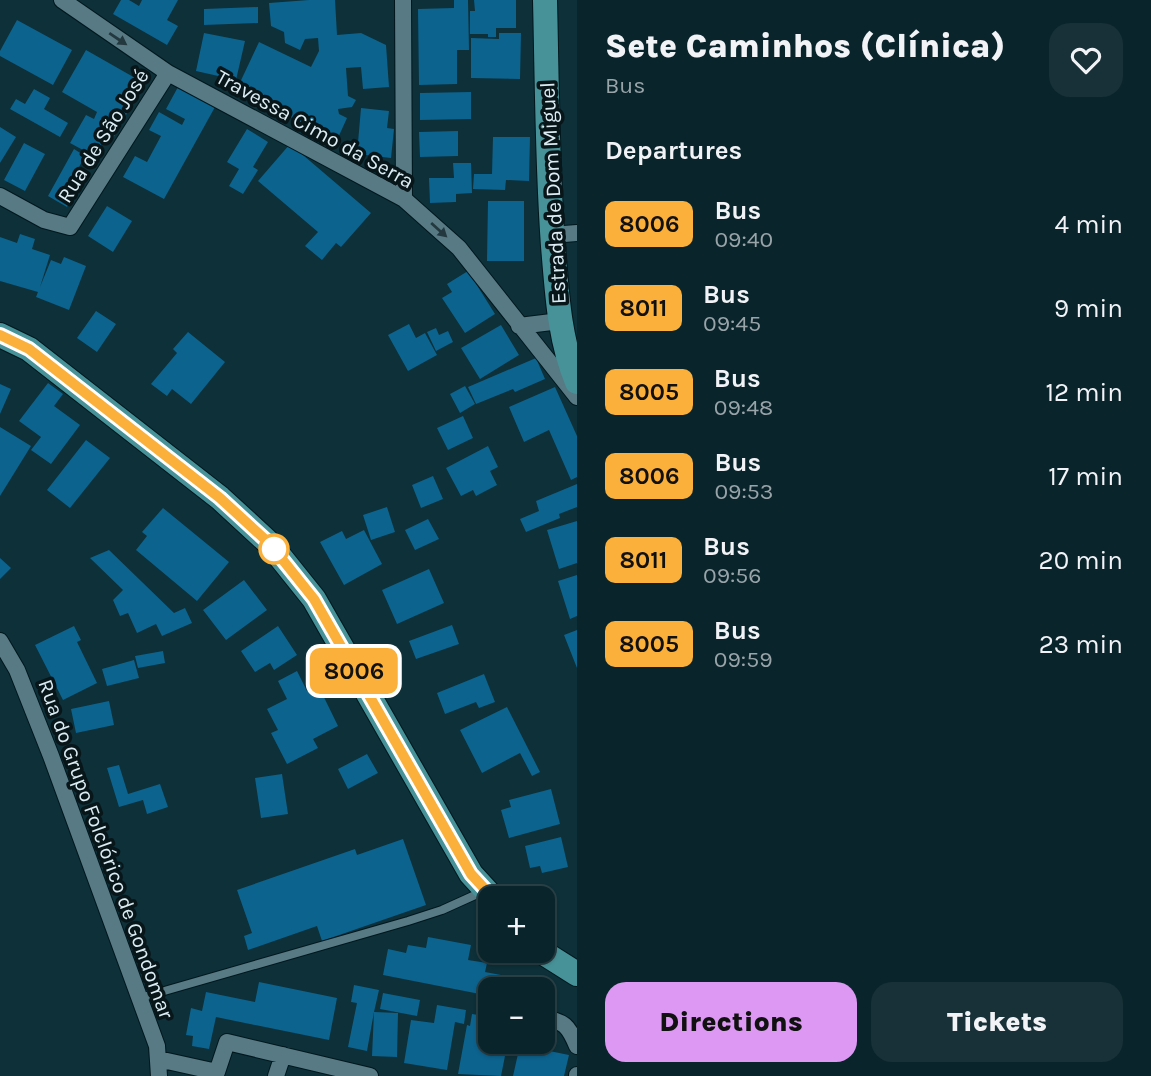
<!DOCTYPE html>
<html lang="en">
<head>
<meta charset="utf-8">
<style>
  :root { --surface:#0a242b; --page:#183037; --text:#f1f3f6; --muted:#99a4a9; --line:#2a4147; --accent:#dd98f3 }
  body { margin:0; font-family:Karla,sans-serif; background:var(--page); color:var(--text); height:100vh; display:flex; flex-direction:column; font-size:26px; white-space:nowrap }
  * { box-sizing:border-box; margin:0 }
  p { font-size:23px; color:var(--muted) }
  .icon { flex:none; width:38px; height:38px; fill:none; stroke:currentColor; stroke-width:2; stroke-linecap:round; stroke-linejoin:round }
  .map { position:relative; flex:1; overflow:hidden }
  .details { display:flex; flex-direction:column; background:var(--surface); width:574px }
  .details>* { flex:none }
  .badge { padding:0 14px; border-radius:10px; font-size:24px; line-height:46px }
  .buttons { position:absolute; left:478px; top:886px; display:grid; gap:14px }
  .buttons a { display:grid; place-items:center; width:77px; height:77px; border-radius:14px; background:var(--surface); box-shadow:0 2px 5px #0004,0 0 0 2px var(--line); font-size:35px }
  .map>.badge { position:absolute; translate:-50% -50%; box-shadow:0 0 0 4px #fff }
  h2 { padding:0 28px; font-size:26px; line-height:63px }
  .round { display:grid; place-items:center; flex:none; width:74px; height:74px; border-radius:21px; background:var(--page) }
  .overview { display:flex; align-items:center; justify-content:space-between; height:119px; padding:0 28px }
  h1 { font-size:33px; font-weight:800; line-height:52px }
  .button { display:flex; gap:14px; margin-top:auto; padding:14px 28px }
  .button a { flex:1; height:80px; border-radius:21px; background:var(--accent); color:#111; font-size:28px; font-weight:800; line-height:80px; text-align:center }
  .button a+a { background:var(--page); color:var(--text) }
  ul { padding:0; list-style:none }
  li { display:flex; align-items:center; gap:21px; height:84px; padding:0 28px }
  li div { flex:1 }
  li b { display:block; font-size:26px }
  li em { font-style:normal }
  li .badge { min-width:77px; font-weight:700; text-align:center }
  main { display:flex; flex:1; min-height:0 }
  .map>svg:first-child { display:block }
</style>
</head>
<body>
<main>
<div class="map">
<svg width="577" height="1076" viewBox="0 0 577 1076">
  <rect width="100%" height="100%" fill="#0d3039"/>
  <path fill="#0c638e" d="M121 0H129L139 6 142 0H178L167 20 178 26 167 45 113 14Z
    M309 0H335L337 35 361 33 386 45 389 87 363 89 361 67 346 68 348 96 356 100 352 107 338 109 339 114 347 118 337 140 250 97 248 100 235 93 259 42 311 67 319 51 318 38 305 39 300 50 285 43 284 32 271 26 269 3Z
    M454 0H468L469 50H457V84L419 85 418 9 454 8Z
    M474 0H516V28H496V37H488V34H470V11H475Z
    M258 7V23L204 25V9Z
    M17 20 72 50 53 85 0 56V51Z
    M204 33 245 41 236 80 196 71Z
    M499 33H521L520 79 471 78V38L499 39Z
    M86 50 144 83 112 140 106 137 94 156 70 143 86 115 94 119 97 112 62 92Z
    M178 87 215 107 164 199 123 177 135 156 147 162 161 136 149 130 159 112 182 125 185 119 166 109Z
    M34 89 50 98 44 109 68 123 60 137 10 109 16 99 25 104Z
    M471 92V119L420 120V93Z
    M361 108 389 111 387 128 394 129 391 158 357 154Z
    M0 127 16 137 0 163Z
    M247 129 268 142 253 167 258 170 243 194 229 186 239 169 227 162Z
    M458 131V156L420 157 419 132Z
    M493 137H530L529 181 506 180 505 190 473 189 474 174H492Z
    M24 143 45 154 25 191 4 180Z
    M290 144 371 213 341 247 336 243 322 260 305 246 318 232 258 181Z
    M74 149 85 156 78 169 86 174 67 207 48 196Z
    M453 163H471L472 193 456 194V202L430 203 429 178H454Z
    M488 201H524V261H487Z
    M107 206 132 221 113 252 88 236Z
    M20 234 35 239 32 249 50 255 40 287 51 260 61 264 64 257 86 266 69 310 36 297 38 292 0 281V237L17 243Z
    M468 271 495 314 465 333 442 298 452 292 447 284Z
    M96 311 116 324 97 352 77 338Z
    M409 324 416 338 425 333 437 355 408 371 388 335Z
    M501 325 519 355 480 379 461 348Z
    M436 328 439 335 448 331 453 342 436 351 427 332Z
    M188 332 225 362 191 404 172 389 167 396 151 384 177 353 173 349Z
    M536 358 545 379 515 392 513 389 476 404 468 387Z
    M48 383 63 394 54 406 80 425 51 464 31 450 41 437 19 421Z
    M0 384 11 389 0 414Z
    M465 386 475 404 460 413 450 394Z
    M555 387 577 436V477L571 480 549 430 524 442 509 407Z
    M463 416 473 438 448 450 437 428Z
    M0 427 31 446 0 496Z
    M86 440 110 458 70 508 47 490Z
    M488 446 498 467 490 471 497 485 476 496 473 490 461 496 446 468Z
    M433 476 443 499 421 508 412 485Z
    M577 484V507L559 514 560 518 526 532 520 519 539 511 536 501Z
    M387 507 395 532 371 540 363 515Z
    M163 508 229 562 197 601 136 550 147 536 142 532Z
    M428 519 439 539 415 550 405 530Z
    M577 521V563L559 569 547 530Z
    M364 530 382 564 344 585 320 542 342 531 346 539Z
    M109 550 174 613 185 608 192 623 162 636 156 624 137 633 128 613 120 616 113 600 123 590 90 558Z
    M0 558 11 568 0 579Z
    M429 569 444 603 397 624 382 590Z
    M577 575V616L570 619 558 581Z
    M244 580 267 610 226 640 203 610Z
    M452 625 459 644 416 659 409 641Z
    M74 626 81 640 77 642 97 683 63 700 35 645Z
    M278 626 297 655 274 670 270 663 255 672 241 651Z
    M577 630V668L564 635Z
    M163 651 165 663 138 668 135 656Z
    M134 660 139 678 107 686 102 669Z
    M297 671 307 691 318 685 338 726 313 739 318 748 287 764 271 733 278 730 267 709 287 699 278 681Z
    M484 674 495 702 479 708 476 702 445 714 437 693Z
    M109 701 114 725 76 733 71 709Z
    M507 707 540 772 532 776 520 753 482 773 460 730Z
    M367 754 378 773 348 789 338 769Z
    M119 765 128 794 160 784 168 807 147 814 143 800 119 807 107 768Z
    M282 774 288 814 261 818 255 778Z
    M551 789 560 824 509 838 501 810 511 807 509 800Z
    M561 837 568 867 542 873 540 866 530 868 525 846Z
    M403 839 426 905 322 941 317 926 248 950 244 936 252 933 237 890 355 849 357 855Z
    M428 937 471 945 468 960 487 963 485 972 501 975 498 989H490V996L383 975 388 949 406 953 408 945 426 948Z
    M259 982 337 998 329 1040 216 1017 209 1049 192 1046 193 1036 186 1035 191 1008 202 1011 206 992 255 1002Z
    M354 985 379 990 374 1012 398 1013 397 1057 372 1056 374 1012 367 1051 348 1047 357 1003 351 1002Z
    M383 993 420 1000 417 1016 380 1009Z
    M437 1005 466 1010 464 1024 455 1022 447 1070 404 1063 411 1020 434 1023Z
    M472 1014 490 1017V1041H508L501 1076 458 1074 467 1025 470 1026Z
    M520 1045 569 1055 564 1076H513Z"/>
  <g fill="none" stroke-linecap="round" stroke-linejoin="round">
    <defs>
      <path id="lane" d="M140 998 408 921 442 910 484 891"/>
      <path id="street" d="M62 0 168 73 404 199 459 248 577 397
        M403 0 404 199
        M0 196 44 220 70 227 168 73
        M552 235 577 233
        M519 326 560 321
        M0 641 17 670 51 756 157 1046 159 1076
        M542 1017C565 1022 568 1025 577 1046
        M158 1059 217 1072 227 1042 370 1076
        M276 1076 283 1055
        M577 1076V1075"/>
      <path id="primary" d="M545 0C547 82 547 164 553 246 557 293 559 339 577 382
        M0 335 29 349 220 498 270 544 314 599 471 874 493 898
        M539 950 577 974"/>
    </defs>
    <use href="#lane" stroke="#00171d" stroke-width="10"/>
    <use href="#street" stroke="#00171d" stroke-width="18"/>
    <use href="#primary" stroke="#00171d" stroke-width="26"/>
    <use href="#lane" stroke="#577a84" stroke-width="8"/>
    <use href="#street" stroke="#577a84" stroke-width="16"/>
    <use href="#primary" stroke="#479298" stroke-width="24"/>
  </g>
  <defs><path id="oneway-solid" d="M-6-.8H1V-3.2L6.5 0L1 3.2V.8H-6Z" transform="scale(1.75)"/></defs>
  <g fill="#24393f">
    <use href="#oneway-solid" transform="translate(118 39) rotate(34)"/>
    <use href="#oneway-solid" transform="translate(439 230) rotate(42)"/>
  </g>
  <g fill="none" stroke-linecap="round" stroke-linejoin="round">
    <defs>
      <path id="line" d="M0 335 29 349 220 498 270 544 314 599 471 874 493 898"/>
    </defs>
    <use href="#line" stroke="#fff" stroke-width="16"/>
    <use href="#line" stroke="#fbb03b" stroke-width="10"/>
  </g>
  <circle fill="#fff" stroke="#fbb03b" stroke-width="3.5" cx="274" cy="549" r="14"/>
  <g text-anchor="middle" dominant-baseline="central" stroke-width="7" stroke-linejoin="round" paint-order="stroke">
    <g font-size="21" fill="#dbedf3" stroke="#08161a">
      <text transform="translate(315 129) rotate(29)">Travessa Cimo da Serra</text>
      <text transform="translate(103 136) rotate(-58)">Rua de São José</text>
      <text transform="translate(553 193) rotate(-93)">Estrada de Dom Miguel</text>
      <text transform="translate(106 849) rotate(70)">Rua do Grupo Folclórico de Gondomar</text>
    </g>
  </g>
</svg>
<div class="buttons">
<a>+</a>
<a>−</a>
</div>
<b class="badge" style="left:354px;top:671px;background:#fbb03b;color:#111">8006</b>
</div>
<section class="details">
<div class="overview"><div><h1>Sete Caminhos (Clínica)</h1><p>Bus</p></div><a class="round"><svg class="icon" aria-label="heart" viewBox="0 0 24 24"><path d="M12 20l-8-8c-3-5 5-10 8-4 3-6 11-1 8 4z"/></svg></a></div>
<h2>Departures</h2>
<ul>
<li><span class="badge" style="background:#fbb03b;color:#111">8006</span><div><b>Bus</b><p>09:40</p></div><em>4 min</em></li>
<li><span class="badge" style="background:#fbb03b;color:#111">8011</span><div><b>Bus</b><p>09:45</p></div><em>9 min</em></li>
<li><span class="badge" style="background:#fbb03b;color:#111">8005</span><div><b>Bus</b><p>09:48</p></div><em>12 min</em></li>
<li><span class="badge" style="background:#fbb03b;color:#111">8006</span><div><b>Bus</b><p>09:53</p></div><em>17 min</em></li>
<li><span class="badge" style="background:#fbb03b;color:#111">8011</span><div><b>Bus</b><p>09:56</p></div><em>20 min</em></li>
<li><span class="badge" style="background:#fbb03b;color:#111">8005</span><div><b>Bus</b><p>09:59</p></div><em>23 min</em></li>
</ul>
<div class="button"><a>Directions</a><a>Tickets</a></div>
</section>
</main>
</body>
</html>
